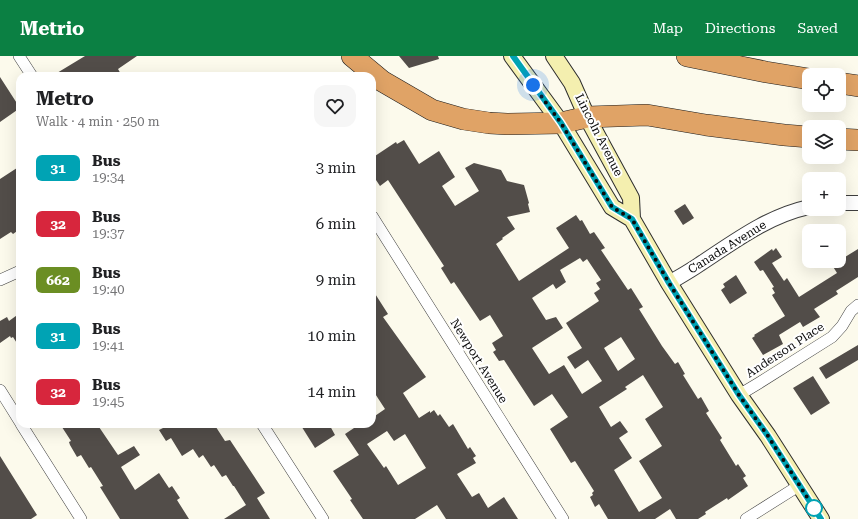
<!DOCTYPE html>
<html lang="en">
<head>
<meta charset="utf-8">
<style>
  :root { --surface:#fff; --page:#f6f6f6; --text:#202124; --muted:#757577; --accent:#0b8043 }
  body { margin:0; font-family:"Roboto Serif",serif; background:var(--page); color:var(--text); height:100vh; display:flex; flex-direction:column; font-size:15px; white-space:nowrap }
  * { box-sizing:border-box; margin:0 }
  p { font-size:13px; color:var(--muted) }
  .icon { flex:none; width:22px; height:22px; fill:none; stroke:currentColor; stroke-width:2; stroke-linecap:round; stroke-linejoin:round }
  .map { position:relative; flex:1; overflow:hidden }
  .details { position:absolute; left:16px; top:16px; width:360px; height:356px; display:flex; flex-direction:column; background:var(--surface); border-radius:12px; box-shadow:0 4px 16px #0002 }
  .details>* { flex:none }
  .badge { padding:0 8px; border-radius:6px; font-size:14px; line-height:26px }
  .tools { position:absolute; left:802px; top:12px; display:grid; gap:8px }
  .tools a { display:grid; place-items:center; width:44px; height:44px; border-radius:8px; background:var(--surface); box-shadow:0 4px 16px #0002; font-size:20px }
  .you { position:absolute; width:20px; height:20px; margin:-10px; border:3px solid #fff; border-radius:50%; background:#1a73e8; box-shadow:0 0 0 6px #1a73e833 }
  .map>.badge { position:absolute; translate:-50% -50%; box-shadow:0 0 0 2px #fff }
  .round { display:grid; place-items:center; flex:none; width:42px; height:42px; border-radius:12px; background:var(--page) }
  .head { display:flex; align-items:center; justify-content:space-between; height:68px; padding:0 20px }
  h1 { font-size:19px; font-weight:700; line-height:30px }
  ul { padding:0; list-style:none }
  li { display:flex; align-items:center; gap:12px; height:56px; padding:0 20px }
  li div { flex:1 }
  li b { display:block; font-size:15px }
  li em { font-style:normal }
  li .badge { min-width:44px; font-weight:700; text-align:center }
  header { display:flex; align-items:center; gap:24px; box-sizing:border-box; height:56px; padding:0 20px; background:var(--accent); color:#fff }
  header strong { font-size:19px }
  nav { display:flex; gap:22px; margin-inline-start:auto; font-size:14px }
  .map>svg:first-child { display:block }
</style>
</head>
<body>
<header>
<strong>Metrio</strong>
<nav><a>Map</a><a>Directions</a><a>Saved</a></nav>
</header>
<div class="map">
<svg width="858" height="463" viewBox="0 0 858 463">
  <rect width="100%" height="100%" fill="#fcfaec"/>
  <path fill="#524d49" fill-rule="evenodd" d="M85 0H137L118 13 122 20H52Z
    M399 0H438L439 3 409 12Z
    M0 21 20 52 0 66Z
    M404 84 419 108 439 95 455 121 442 130 455 150 479 135 465 112 474 107 501 114 507 125 524 129 529 147 528 148 530 156 507 161 515 173 502 182 503 183 496 188 519 225 569 192 556 172 576 159 580 165 582 164 590 178 594 176 605 192 601 194 628 234 631 232 643 251 639 253 662 290 675 308 678 306 685 318 683 319 698 343 701 341 709 355 706 357 722 382 720 384 736 410 738 408 746 420 743 422 748 430 728 444 727 442 705 456 706 458 698 463H676L670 453 655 463H608L599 448 595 451 590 441 593 439 592 437 594 435 575 405 571 407 550 373 568 361 552 338 534 350 504 304 499 305 493 296 496 294 492 287 503 280 490 259 480 265 454 226 451 228 441 212 444 210 388 124 380 130 372 118V102L396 86 397 88ZM580 202 583 206 587 203 601 224 596 227 600 233 594 237 599 245 566 267 582 292 567 301 575 313 588 304 602 325 582 338 564 309 549 318 532 292 563 272 556 261 546 264 532 242 553 228 556 233 566 226 560 214ZM621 281 635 303 618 315 604 292ZM643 319 663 351 645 363 662 390 639 405 662 442 639 456 614 414 632 402 619 382 628 376 620 365 611 371 599 351 627 333 625 331Z
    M20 110V173L13 178 11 176 0 183V123Z
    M685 148 694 162 683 169 674 155Z
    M776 192 782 201 772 207 784 225 787 222 799 241 837 217 832 209 858 193V221L836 235 838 238 814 253 820 261 803 271 800 266 779 279 783 288 763 299 752 282 755 280 754 279 785 260 772 239 775 237 772 232 774 231 763 214 760 215 754 206 772 193 773 195Z
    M736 219 747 237 730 248 721 234 725 231 723 228Z
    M372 233 388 258 383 261 426 321 403 337 419 362 430 355V357L434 354 438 360 440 358 449 371 453 368 468 393 470 391 476 400 473 402 476 407 457 418 472 441 479 437 488 452 504 441 518 463H446L437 449 415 463H363L350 444 352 443 333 415 359 399 345 378 360 368H372V362L385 353 372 333 375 331 372 327ZM387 375 394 385 405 378 426 412 398 429 386 410 384 412 367 388Z
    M20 257V292L13 281 11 282 10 280 0 287V265L7 261 9 265Z
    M858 289V304L826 323 819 312Z
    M813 320 830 347 811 359 793 332Z
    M60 368H97L118 399 134 390 140 399 121 411 135 434 159 417 169 432 172 430 180 442 177 444 189 463H120L100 431 103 430 91 411 89 412 81 399 77 401 70 389 69 386 71 385Z
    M161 368H214L225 385 230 384 265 437 257 442 270 463H224L246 449 234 430H233L226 419 222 421 214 409 211 411 203 399 199 402 193 393 182 400 171 382 166 385 159 374 163 372Z
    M300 368H329L335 379 315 392Z
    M0 400 37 459 31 463H0Z"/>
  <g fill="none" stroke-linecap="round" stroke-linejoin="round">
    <defs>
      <path id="minor" d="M19 0 32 20
        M372 160 563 463
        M0 224 20 215
        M0 334 20 366
        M739 339 759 327 832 281 842 270 851 255 858 249
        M21 368 81 463
        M262 368 323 463
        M746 463 800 429"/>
      <path id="tertiary" d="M839 147H858
        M669 227C679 221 690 215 700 208 735 185 768 160 809 151"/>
      <path id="secondary" d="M512 0 561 67 612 151 632 163
        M554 0 572 27 587 61 631 142 632 163 669 227 739 339 768 380 821 463"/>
      <path id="motorway" d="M352 0 382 25 432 54 463 63 489 67 507 68 561 67 587 61 647 59 706 69 784 79 809 81
        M687 0 766 16 809 23
        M839 27 858 30
        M839 83 858 84"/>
    </defs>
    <use href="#minor" stroke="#3e3e3e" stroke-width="12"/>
    <use href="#tertiary" stroke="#3e3e3e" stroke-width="16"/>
    <use href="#secondary" stroke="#2d2d2d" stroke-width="18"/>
    <use href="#motorway" stroke="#1c1c1c" stroke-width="22"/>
    <use href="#minor" stroke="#fff" stroke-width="11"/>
    <use href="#tertiary" stroke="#fff" stroke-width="14"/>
    <use href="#secondary" stroke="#f4efaf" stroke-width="16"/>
    <use href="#motorway" stroke="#e0a366" stroke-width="21"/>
  </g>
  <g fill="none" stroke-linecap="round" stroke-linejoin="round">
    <defs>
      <path id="line" d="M513 0 561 67 612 151 632 163 669 227 739 339 768 380 821 463"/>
    </defs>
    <use href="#line" stroke="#fff" stroke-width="9"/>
    <use href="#line" stroke="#00a3b4" stroke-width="6"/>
    <path stroke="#0b0b0b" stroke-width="4" stroke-dasharray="0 7.2" d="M533 29 561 67 612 151 632 163 669 227 739 339 768 380 814 452"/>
  </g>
  <circle fill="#fff" stroke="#00a3b4" stroke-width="2" cx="814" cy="452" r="8"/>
  <g text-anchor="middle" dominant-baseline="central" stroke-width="4" stroke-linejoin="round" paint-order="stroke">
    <g font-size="12" fill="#0b0b0b" stroke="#fff">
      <text transform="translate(599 79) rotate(63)">Lincoln Avenue</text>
      <text transform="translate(727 191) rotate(-32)">Canada Avenue</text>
      <text transform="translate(785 294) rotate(-33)">Anderson Place</text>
      <text transform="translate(479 305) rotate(58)">Newport Avenue</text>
    </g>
  </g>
</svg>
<div class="tools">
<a><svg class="icon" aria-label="locate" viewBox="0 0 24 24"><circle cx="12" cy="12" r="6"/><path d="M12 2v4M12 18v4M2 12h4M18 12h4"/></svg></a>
<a><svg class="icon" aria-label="layers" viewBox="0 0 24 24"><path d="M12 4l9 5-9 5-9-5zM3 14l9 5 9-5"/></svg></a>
<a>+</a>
<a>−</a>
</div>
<div class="you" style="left:533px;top:29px"></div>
<section class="details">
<div class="head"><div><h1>Metro</h1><p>Walk · 4 min · 250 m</p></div><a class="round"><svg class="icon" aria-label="heart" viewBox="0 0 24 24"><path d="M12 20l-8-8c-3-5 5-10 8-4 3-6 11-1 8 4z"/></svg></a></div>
<ul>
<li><span class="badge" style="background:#00a3b4;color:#fff">31</span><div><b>Bus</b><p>19:34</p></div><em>3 min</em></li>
<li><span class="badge" style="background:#d7263d;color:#fff">32</span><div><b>Bus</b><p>19:37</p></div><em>6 min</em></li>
<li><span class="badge" style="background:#6b8e23;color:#fff">662</span><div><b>Bus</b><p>19:40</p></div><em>9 min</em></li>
<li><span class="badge" style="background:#00a3b4;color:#fff">31</span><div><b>Bus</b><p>19:41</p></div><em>10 min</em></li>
<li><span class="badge" style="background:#d7263d;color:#fff">32</span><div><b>Bus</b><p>19:45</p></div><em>14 min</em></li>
</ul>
</section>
</div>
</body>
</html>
